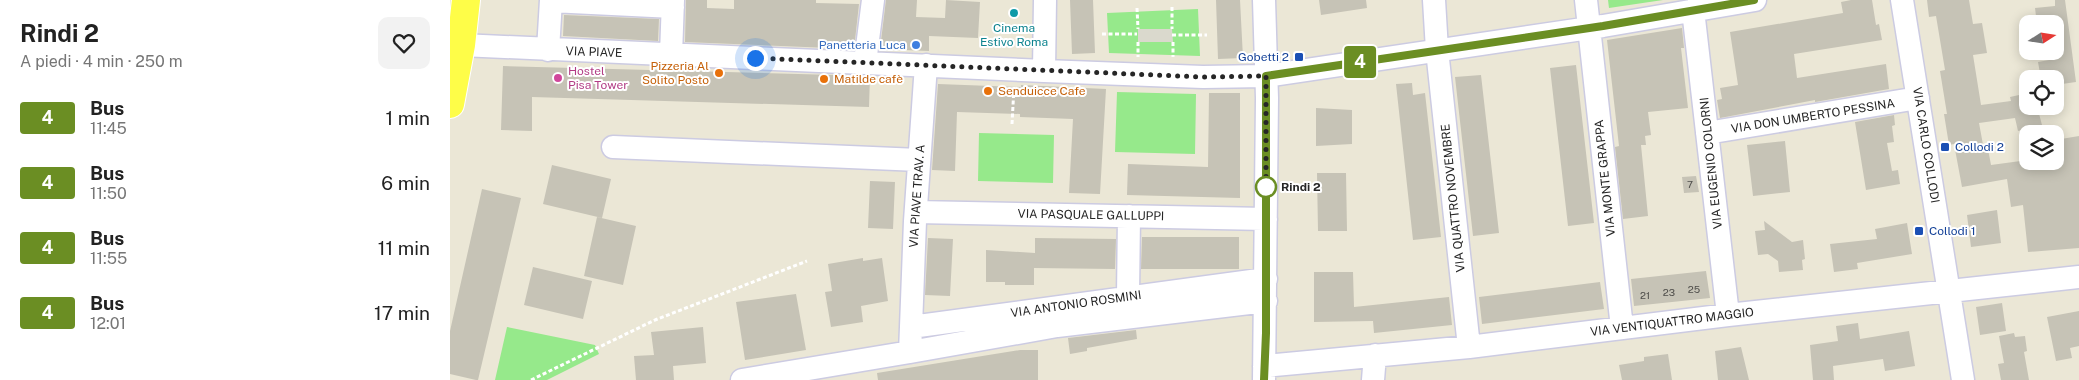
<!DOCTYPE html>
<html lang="it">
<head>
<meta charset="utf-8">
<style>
  :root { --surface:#fff; --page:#f2f2f2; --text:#222; --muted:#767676 }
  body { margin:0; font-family:"Public Sans",sans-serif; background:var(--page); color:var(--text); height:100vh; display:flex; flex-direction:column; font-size:19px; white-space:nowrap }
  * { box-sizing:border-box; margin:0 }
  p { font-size:16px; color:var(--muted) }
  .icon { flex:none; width:28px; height:28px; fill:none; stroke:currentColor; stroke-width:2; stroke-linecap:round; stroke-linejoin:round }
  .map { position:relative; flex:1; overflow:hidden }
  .sheet { display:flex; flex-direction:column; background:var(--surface); width:450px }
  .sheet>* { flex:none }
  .badge { padding:0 10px; border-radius:4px; font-size:18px; line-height:32px }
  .needle { width:32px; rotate:78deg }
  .buttons { position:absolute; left:1569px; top:15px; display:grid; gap:10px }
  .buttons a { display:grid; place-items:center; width:45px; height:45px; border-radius:10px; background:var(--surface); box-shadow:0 2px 12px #0003; font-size:25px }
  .you { position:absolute; width:25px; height:25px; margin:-12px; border:4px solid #fff; border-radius:50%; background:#1a73e8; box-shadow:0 0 0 8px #1a73e833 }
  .map>.badge { position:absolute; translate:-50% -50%; box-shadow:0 0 0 2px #fff }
  .round { display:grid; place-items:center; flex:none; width:52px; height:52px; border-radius:10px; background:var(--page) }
  .summary { display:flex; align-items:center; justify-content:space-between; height:85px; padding:0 20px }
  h1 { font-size:24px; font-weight:700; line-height:38px }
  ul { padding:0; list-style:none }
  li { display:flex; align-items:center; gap:15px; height:65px; padding:0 20px }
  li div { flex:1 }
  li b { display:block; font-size:19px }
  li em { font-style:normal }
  li .badge { min-width:55px; font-weight:700; text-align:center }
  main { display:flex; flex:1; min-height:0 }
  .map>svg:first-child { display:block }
</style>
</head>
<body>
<main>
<section class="sheet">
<div class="summary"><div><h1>Rindi 2</h1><p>A piedi · 4 min · 250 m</p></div><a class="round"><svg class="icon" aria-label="heart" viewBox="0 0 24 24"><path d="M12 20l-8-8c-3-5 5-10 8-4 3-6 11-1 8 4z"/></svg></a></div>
<ul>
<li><span class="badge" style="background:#6b8e23;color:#fff">4</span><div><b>Bus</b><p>11:45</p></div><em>1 min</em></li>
<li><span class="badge" style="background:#6b8e23;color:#fff">4</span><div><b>Bus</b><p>11:50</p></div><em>6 min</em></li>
<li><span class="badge" style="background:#6b8e23;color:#fff">4</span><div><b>Bus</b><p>11:55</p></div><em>11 min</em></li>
<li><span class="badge" style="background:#6b8e23;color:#fff">4</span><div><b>Bus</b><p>12:01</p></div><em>17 min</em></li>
</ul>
</section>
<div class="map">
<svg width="1629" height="380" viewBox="0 0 1629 380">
  <rect width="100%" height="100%" fill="#ebe7d6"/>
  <path fill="#96e98b" d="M1158 0H1213L1159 8Z
    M748 9 750 56 659 53 657 13Z
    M667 92 746 94 745 154 665 152Z
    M529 133 604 135 603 183 528 181Z
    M57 327 145 345 149 354 97 380H45Z"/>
  <path fill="#dad9cd" d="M688 29H722L723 42H688Z"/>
  <path fill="#c6c3b6" d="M236 0H257V8L284 9V0H366V3L409 4 404 49 235 42Z
    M436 0H467L466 17 495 18 496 0 530 2 528 38 479 36V51L430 49Z
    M620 0H643L645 53 622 54Z
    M766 0H790L793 58 768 59Z
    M869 0H916L917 8 871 15Z
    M1401 0H1422L1426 25 1429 24 1432 40 1344 54 1347 78 1436 64 1439 89 1365 102V100L1270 118 1267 100 1272 99 1270 88 1288 85 1280 32 1393 13 1391 2Z
    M1477 0H1519L1523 24 1532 23 1537 53 1523 55 1531 105 1561 101 1560 97 1578 93V106H1587L1592 125 1568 131 1565 118 1529 123 1534 150 1538 149 1541 165 1578 160 1605 161V140L1629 136V248L1578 252 1573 205 1561 207 1557 179 1512 187 1504 144 1499 145 1494 114H1497L1490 71 1495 70 1486 16 1479 17Z
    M1605 0H1615L1626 82 1605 85V79H1591L1588 62 1599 60 1598 52 1605 51V24H1587L1585 8 1605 6Z
    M114 15 209 19 208 41 113 36Z
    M1232 28 1234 48H1231L1238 108 1198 112 1201 135 1195 136 1196 145H1191L1198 216 1173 219 1165 147 1169 146 1157 40Z
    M1126 65 1144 223 1118 226 1100 68Z
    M53 66 420 76 419 107 82 97V131L51 130Z
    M1031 75 1049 233 1023 236 1005 77Z
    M962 83 963 95 975 93 991 237 963 240 946 84Z
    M488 84 571 87V85L656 89 650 194 619 193 623 119 570 117V114L507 112 505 171 482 170Z
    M759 93H790V198L677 195 678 164 758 167Z
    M866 108 902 110V144L866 146Z
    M1444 115 1445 125 1442 126 1444 142 1437 143 1442 171 1448 170 1450 184 1416 190 1405 122Z
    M1335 141 1340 192 1303 196 1297 145Z
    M102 165 161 179 152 218 93 204Z
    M867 173H896L897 231H868Z
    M1246 176 1249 192 1234 193 1232 177Z
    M420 181 445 182 443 229 418 228Z
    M32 189 71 198 28 380H26L0 374V331Z
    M1547 210 1551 243 1521 247 1517 215Z
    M147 217 186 226 173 285 134 276Z
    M1314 221 1342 242 1353 240 1355 259 1352 260 1353 270 1329 272 1328 261 1318 254 1308 255 1305 231 1315 230Z
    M1457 223 1462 254 1407 263 1408 269 1384 272 1380 244 1427 239 1425 229Z
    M692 237H789V269H691Z
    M478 238 503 239 500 296 475 295Z
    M585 238 666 239 665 269 584 268V285H555V282H536V250L585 253Z
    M413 258V261L432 258 438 301 411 306 413 322 381 327 375 292 382 291 378 264Z
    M83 267 142 281 133 319 74 305Z
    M1256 271 1260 298 1184 306 1181 279Z
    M864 272H903L904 307 999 297 1002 325 924 333 923 321 864 322Z
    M1150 282 1154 309 1032 324 1029 297Z
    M346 294 356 350 295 360 286 302Z
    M1552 303 1556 331 1530 335 1526 307Z
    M1629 311V346L1620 348 1622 358 1606 361 1597 317Z
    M1408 323 1410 339 1459 331 1465 366 1435 371 1433 359 1383 366 1384 380H1363L1360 345 1388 341 1386 326Z
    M253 327 256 363 223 366 224 380H186L184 356 204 355 201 332Z
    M686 330 687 339 637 348V351L620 354 618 338Z
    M1564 333 1565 337 1575 336 1577 351 1574 352 1579 380H1551L1548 364 1554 363 1549 336Z
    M1291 347 1299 380H1268L1265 351Z
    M570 350H588V380H428L427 373Z
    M1218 354 1222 380H1172L1169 365 1194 361V357Z"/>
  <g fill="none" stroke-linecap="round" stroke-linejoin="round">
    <defs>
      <path id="minor" d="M984 0 987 50 1019 347
        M1136 0 1172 328
        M1452 0 1513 380
        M101 1 223 7
        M1243 10 1278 315
        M11 45 594 71 753 77 816 76 1153 26 1305 0
        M98 50 101 0
        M221 55 223 0
        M415 63 423 0
        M594 71 595 0
        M1257 133 1468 98
        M163 147 469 160
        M466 212 816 219
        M816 279 461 327 460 352 607 326 816 301
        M678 296 679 216
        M461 327 465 221 476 65
        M814 366 1019 347 1278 315 1629 277
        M292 380 460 352
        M814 380 817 98 814 0
        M923 380 925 355"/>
      <path id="major" d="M0 104 11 45 16 0"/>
    </defs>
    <use href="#minor" stroke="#cccbe2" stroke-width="25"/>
    <use href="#major" stroke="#fff" stroke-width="30"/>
    <path stroke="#fff" stroke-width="3" stroke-dasharray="4 2.5" stroke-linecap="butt" d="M722 7V29
      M687 8 688 29
      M652 34H687
      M722 35H757
      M688 42V57
      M723 42V57
      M562 124 564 87
      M81 380 205 320 357 261"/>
    <use href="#minor" stroke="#fff" stroke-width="22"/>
    <use href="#major" stroke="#fefd48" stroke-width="28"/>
  </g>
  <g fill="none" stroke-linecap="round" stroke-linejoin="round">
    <defs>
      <path id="line" d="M814 380 816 333V76L1153 26 1304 0"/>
    </defs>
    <use href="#line" stroke="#fff" stroke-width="11"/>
    <use href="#line" stroke="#6b8e23" stroke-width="8"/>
    <path stroke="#262626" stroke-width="5" stroke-dasharray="0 9" d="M305 58 753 77 816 76V187"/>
  </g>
  <circle fill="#0f9aa8" stroke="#fff" stroke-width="2" cx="564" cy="13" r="5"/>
  <circle fill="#3f7fe0" stroke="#fff" stroke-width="2" cx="466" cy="45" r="5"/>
  <g fill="#1a4fb4" stroke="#fff" stroke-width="2">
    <rect x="844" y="52" width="10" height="10" rx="2.5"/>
    <rect x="1490" y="142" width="10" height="10" rx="2.5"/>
    <rect x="1464" y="226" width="10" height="10" rx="2.5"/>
  </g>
  <g fill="#e8710a" stroke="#fff" stroke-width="2">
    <circle cx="269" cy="73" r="5"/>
    <circle cx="374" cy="79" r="5"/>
    <circle cx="538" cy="91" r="5"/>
  </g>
  <circle fill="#d1479c" stroke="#fff" stroke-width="2" cx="108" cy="78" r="5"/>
  <circle fill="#fff" stroke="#6b8e23" stroke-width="2.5" cx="816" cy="187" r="10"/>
  <g text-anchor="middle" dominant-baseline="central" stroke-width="4" stroke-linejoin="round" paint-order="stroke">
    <g font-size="10" fill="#4e4d4a">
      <text x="1240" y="184">7</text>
      <text x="1244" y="289">25</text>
      <text x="1219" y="292">23</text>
      <text x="1195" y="295">21</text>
    </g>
    <g font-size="12" fill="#0d838f" stroke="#fff">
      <text x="564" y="28">Cinema<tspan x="564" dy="14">Estivo Roma</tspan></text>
    </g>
    <g font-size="12" fill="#366cbe" stroke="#fff" text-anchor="end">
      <text x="456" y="45">Panetteria Luca</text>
    </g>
    <g font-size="12" fill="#262626" stroke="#fff">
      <text transform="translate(144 52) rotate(2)">VIA PIAVE</text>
      <text transform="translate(1363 116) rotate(-9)">VIA DON UMBERTO PESSINA</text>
      <text transform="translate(1476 145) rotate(81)">VIA CARLO COLLODI</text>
      <text transform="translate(1261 163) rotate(-96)">VIA EUGENIO COLORNI</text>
      <text transform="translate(1155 178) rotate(-96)">VIA MONTE GRAPPA</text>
      <text transform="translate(467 196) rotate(-86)">VIA PIAVE TRAV. A</text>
      <text transform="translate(1003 198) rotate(-96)">VIA QUATTRO NOVEMBRE</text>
      <text transform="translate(641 215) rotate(1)">VIA PASQUALE GALLUPPI</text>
      <text transform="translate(626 304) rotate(-8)">VIA ANTONIO ROSMINI</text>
      <text transform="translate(1222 322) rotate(-7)">VIA VENTIQUATTRO MAGGIO</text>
    </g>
    <g font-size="12" fill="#164399" stroke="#fff" text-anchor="start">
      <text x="839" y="57" text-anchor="end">Gobetti 2</text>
      <text x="1505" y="147">Collodi 2</text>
      <text x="1479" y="231">Collodi 1</text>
    </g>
    <g font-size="12" fill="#c56008" stroke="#fff" text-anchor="start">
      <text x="259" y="66" text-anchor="end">Pizzeria Al<tspan x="259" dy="14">Solito Posto</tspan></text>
      <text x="384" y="79">Matilde cafè</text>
      <text x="548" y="91">Senduicce Cafe</text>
    </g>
    <g font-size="12" fill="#b23c85" stroke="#fff" text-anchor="start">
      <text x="118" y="71">Hostel<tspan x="118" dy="14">Pisa Tower</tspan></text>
    </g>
    <g font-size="12" font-weight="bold" fill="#262626" stroke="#fff" text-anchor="start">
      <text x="831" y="187">Rindi 2</text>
    </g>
  </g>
</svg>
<div class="buttons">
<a><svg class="needle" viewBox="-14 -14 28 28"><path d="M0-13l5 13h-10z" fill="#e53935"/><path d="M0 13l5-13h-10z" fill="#767676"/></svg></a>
<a><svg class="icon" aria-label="locate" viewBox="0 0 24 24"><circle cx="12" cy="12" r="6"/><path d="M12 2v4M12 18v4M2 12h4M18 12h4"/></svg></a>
<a><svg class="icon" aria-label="layers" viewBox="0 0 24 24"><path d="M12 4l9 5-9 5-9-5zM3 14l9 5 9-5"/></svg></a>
</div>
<div class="you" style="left:305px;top:58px"></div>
<b class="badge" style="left:910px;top:62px;background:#6b8e23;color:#fff">4</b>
</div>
</main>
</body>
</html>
